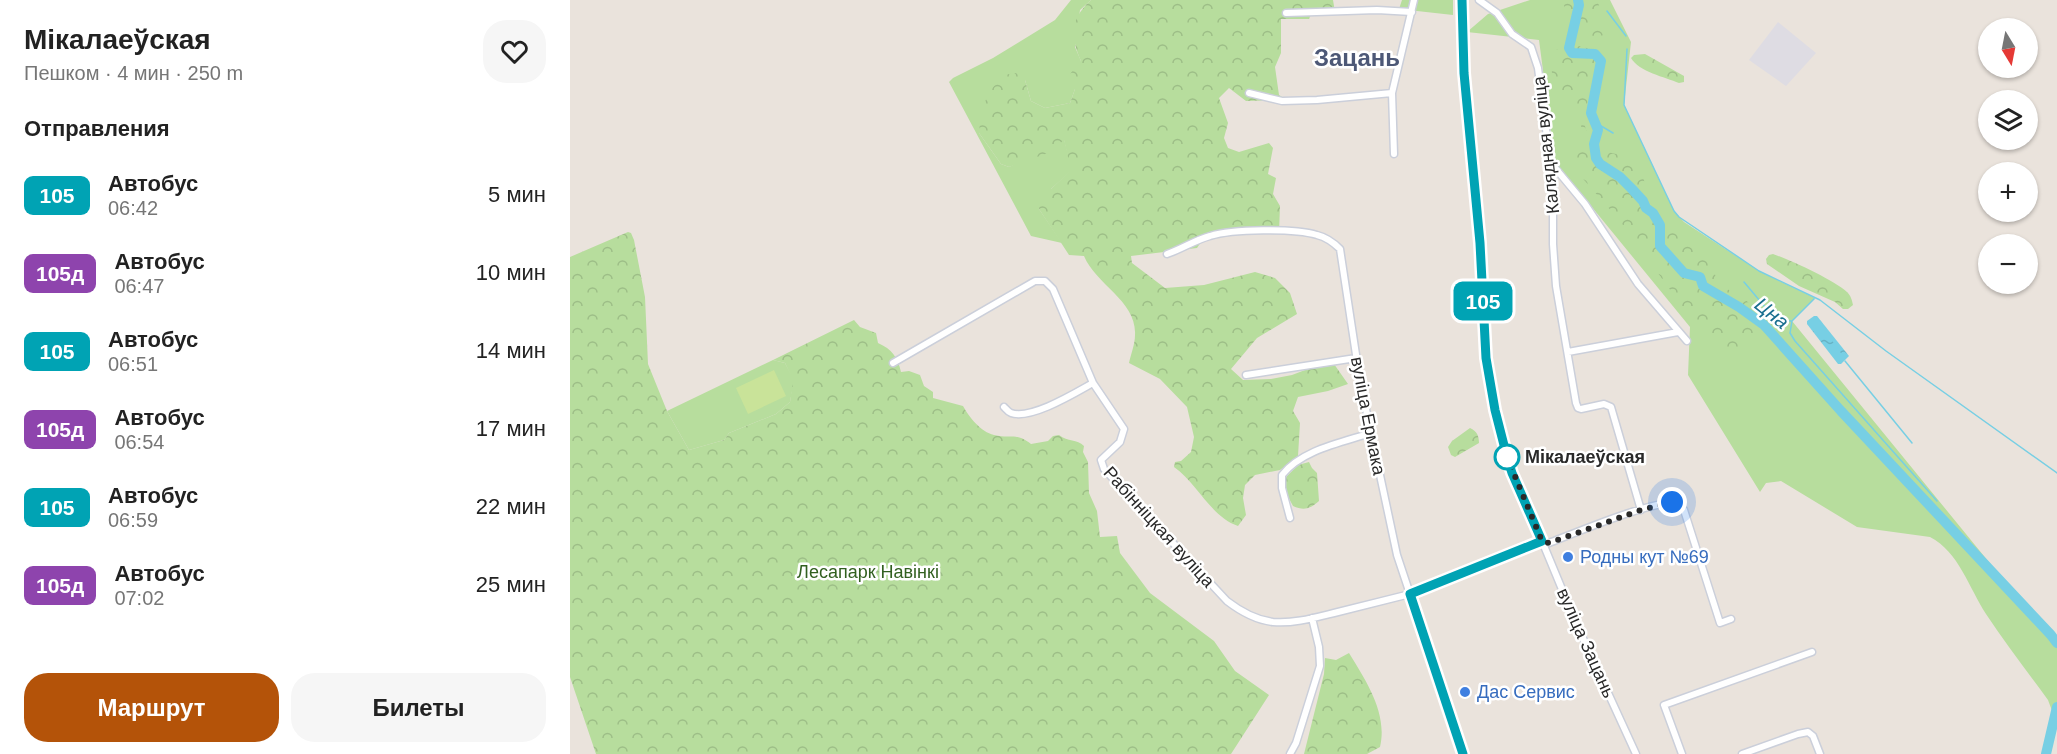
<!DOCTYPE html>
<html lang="ru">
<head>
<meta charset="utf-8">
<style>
  :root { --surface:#fff; --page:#f6f6f6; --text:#222; --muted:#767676; --accent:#b45309 }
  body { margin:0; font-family:Arial,sans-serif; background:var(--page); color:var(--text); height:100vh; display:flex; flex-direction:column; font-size:22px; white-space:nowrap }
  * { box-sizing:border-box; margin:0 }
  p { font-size:20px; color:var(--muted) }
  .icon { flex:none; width:33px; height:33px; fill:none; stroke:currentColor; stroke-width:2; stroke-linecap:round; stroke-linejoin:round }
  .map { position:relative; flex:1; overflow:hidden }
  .details { display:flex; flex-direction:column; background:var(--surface); width:570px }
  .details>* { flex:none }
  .badge { padding:0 12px; border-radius:9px; font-size:21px; line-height:39px }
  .needle { width:39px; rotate:170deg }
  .tools { position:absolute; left:1408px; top:18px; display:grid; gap:12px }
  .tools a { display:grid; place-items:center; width:60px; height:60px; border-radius:50%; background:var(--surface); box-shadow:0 2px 4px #0004; font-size:30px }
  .you { position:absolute; width:30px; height:30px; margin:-15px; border:4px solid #fff; border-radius:50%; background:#1a73e8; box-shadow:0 0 0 9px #1a73e833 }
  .map>.badge { position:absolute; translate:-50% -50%; box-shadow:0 0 0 3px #fff }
  h2 { padding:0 24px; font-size:22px; line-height:54px }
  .round { display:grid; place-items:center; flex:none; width:63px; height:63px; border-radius:24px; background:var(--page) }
  .headline { display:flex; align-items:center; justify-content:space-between; height:102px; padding:0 24px }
  h1 { font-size:28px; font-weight:700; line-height:45px }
  .primary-button { display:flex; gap:12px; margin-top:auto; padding:12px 24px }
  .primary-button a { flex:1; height:69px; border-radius:24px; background:var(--accent); color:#fff; font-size:24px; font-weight:700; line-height:69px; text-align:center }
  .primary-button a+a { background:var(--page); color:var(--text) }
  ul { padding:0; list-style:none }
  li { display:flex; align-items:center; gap:18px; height:78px; padding:0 24px }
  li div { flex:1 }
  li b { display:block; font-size:22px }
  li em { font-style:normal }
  li .badge { min-width:66px; font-weight:700; text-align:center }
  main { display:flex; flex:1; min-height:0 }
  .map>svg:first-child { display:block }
</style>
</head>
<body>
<main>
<section class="details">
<div class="headline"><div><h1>Мікалаеўская</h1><p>Пешком · 4 мин · 250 m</p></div><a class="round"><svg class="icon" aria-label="heart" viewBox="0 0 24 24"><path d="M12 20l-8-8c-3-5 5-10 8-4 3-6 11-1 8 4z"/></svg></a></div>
<h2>Отправления</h2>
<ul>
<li><span class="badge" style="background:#00a3b4;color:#fff">105</span><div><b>Автобус</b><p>06:42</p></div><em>5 мин</em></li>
<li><span class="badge" style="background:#8e44ad;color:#fff">105д</span><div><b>Автобус</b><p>06:47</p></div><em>10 мин</em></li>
<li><span class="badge" style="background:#00a3b4;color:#fff">105</span><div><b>Автобус</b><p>06:51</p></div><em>14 мин</em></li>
<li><span class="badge" style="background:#8e44ad;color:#fff">105д</span><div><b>Автобус</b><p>06:54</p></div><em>17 мин</em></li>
<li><span class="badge" style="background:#00a3b4;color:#fff">105</span><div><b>Автобус</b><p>06:59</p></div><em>22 мин</em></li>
<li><span class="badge" style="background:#8e44ad;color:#fff">105д</span><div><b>Автобус</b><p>07:02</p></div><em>25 мин</em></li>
</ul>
<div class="primary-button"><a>Маршрут</a><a>Билеты</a></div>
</section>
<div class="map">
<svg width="1487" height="754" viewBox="0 0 1487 754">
  <defs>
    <pattern id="forest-crowns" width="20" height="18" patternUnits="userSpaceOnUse" patternTransform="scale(1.5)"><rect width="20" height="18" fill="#b7dd9d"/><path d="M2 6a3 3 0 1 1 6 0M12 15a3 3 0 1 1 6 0" fill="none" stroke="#9dbe87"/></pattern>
    <pattern id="water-ripples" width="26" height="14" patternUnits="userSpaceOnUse" patternTransform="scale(1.5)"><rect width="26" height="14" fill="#77cfe4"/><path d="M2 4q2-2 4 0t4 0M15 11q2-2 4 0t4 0" fill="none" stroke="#67b2c4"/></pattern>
  </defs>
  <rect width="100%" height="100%" fill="#eae3dc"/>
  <path fill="#dedce3" d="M1208 22 1246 53 1216 86 1179 60Z"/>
  <path fill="#b7dd9d" d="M501 0H521L510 10 505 47 511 61 505 89 500 103 475 108 461 101 455 80 409 133 431 164 439 167 494 139 502 170 481 189 469 209 492 243 461 236 379 82 383 78 423 58 485 20Z
    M832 0H883V15L829 9Z
    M960 0H1040L1061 42 1054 105 1104 211 1114 222 1189 271 1245 298 1222 321 1427 572 1487 643V707L1484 716 1478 700C1457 671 1435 643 1416 614 1399 588 1389 552 1360 537L1287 527 1211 481 1196 483 1190 492 1118 375 1120 327 985 162 969 40 897 32 918 14Z
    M203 360 215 363 224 380 220 402 206 414 159 433 154 440 119 450 97 411Z"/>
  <path fill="url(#forest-crowns)" d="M521 0H763L765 12H742L739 19H711V53L705 67 709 95 717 100 676 101 659 88 649 98 658 123 654 138 658 148 669 152 699 143 703 148 698 174 706 178 703 194 710 206 709 233 660 229 637 233 627 248 561 256 562 263 595 288 634 285 685 272 705 278 720 293 727 314 687 338 661 369 673 380 701 379 722 375 743 367 764 364 778 384 758 391 728 397 723 411 730 423 728 456 710 470 685 475 675 485 673 498 676 515 668 526C641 517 627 483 604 467L605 462 611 461 621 452 624 437 617 407 590 379 559 363C561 354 565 344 565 335 567 301 526 285 514 256L499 255 469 209 471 189H481L501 170 494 140 478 153 439 167 431 164 409 133 411 110 420 91 433 75 446 73 455 80 461 101 475 108 500 103 505 89 500 74 511 61C500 36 500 19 521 0Z
    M994 0H1027L1039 33C1027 40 1011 33 998 30L995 27Z
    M1010 46 1023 50C1033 79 1005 113 1018 134 1020 138 1026 141 1029 144 1040 154 1043 155 1059 154L1073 176 1078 197 1101 229 1122 243 1143 264 1147 284 1173 297 1192 317 1193 336 1179 342 1170 350 1155 352 1136 339 1050 221 1008 173 1006 149 1015 143 1008 113C984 99 980 80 982 53L985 50Z
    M1075 54 1114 76V82L1109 83C1095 77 1069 72 1061 58L1064 55Z
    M58 232 61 233 64 240 75 297 78 364 97 411 119 450 154 440 159 433 206 414 220 402 223 380 215 363 203 360 284 320 290 327 306 333 308 343C322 349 328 358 331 372L339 371 350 375 354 386 363 392V398L393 406C399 417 411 432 424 435 440 439 446 432 461 444L478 441 483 436 489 435C498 442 507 439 514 446L513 452 518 462 519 493 527 511 530 537 547 536 550 553 580 593 644 641 665 671 699 695 661 754H26L0 677V257Z
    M1203 254C1220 260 1264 280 1277 292 1281 296 1282 300 1283 305L1278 309H1273L1265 302 1229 286 1197 264 1196 259 1199 255Z
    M900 428C907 431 909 436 909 443L885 457 881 455 878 447 882 441Z
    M739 462 742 468 747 473 749 501C740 509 734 511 723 506L715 491V478L728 465Z
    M779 653C796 681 818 713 810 747L797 754H734L754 674 755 658 766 660Z"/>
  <path fill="#c9e399" d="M204 370 216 396 178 414 166 388Z"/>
  <path fill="url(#water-ripples)" d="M1244 316H1247L1279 356 1271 364H1268L1237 324V321Z"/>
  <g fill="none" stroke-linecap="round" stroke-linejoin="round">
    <path stroke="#77cfe4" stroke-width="1.5" d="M1037 11 1056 36
      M1057 49 1054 105 1104 211 1109 217 1189 271 1250 300 1316 351 1487 473
      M1026 123 1043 133
      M1174 282 1206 320 1221 321
      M1244 299 1222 321 1220 333 1225 341 1367 501
      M1275 361 1342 443"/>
    <path stroke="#77cfe4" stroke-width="10" d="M1008 0 1009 5 999 48 1002 53 1025 54 1031 61 1021 113 1028 130 1024 144 1026 158 1030 164 1050 177 1062 189 1073 201 1076 208 1083 213 1090 225V246L1114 273 1130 277 1133 286 1169 307 1194 325 1271 411 1481 635 1487 643
      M1476 754 1487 707"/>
    <defs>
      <path id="street" d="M909 0 927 13 942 34 961 47 968 68 983 183V244L986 286 1006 403 1008 408 1011 409 1034 404 1041 407 1071 510
        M716 13 807 10 842 12
        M679 93 712 101 747 100 822 93
        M824 154 822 93 844 0
        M981 163 1015 204 1068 284 1117 341
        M998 352 1108 332
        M323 363 465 281H475L483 289 523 383 554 429 550 442 531 460 534 469 657 601C670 611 686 620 703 622 724 624 747 617 768 612 792 606 816 600 840 594L827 555 790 381 770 249C764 243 755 237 747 235 724 228 662 229 640 236 625 240 612 249 597 254
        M676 375 786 358
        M434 407C436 409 438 412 441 413 461 420 505 393 523 383
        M720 518 712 488V475C732 450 770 443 801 433
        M720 754 726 743 750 666 749 647 742 618
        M1066 754 1006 623 972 541 979 543C1005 533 1085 499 1108 503L1114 510 1150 623 1161 619
        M1112 754 1094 705 1242 652
        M1172 754 1228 734 1238 732 1243 736 1250 754"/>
      <path id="secondary" d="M892 0 894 73 910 243 916 358 925 409 937 457 942 473 972 541 840 594 893 754"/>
    </defs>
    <use href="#street" stroke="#cbcfda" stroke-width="9"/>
    <use href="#secondary" stroke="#cbcfda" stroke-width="12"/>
    <use href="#street" stroke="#fff" stroke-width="6"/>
    <use href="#secondary" stroke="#fff" stroke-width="9"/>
  </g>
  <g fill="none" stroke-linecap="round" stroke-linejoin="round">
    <defs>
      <path id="line" d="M892 0 894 73 910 243 916 358 925 410 937 457 942 473 972 541 840 594 893 754"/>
    </defs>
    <use href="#line" stroke="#fff" stroke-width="14"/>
    <use href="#line" stroke="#00a3b4" stroke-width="9"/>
    <path stroke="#292929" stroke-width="6" stroke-dasharray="0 10.8" d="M937 457 972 541 979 543 1071 510 1102 502"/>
  </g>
  <circle fill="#fff" stroke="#00a3b4" stroke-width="3" cx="937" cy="457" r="12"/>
  <g fill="#3f7fe0" stroke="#fff" stroke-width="2">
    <circle cx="998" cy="557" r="6"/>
    <circle cx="895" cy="692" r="6"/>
  </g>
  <g text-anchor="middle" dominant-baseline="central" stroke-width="5" stroke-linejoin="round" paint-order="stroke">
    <g font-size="18" fill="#292929" stroke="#fff">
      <text transform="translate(976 145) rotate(-96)">Калядная вуліца</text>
      <text transform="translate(798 416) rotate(79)">вуліца Ермака</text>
      <text transform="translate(589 527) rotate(48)">Рабінніцкая вуліца</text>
      <text transform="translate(1016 643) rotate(66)">вуліца Зацань</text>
    </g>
    <g font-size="18" font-weight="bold" fill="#292929" stroke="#fff" text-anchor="start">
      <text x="955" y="457">Мікалаеўская</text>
    </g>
    <g font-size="18" fill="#366cbe" stroke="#fff" text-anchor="start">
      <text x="1010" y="557">Родны кут №69</text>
      <text x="907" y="692">Дас Сервис</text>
    </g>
    <g font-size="18" fill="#326020" stroke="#fff">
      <text x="298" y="572">Лесапарк Навінкі</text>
    </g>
    <g font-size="20" font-style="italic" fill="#186e8e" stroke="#fff">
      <text transform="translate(1202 313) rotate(39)">Цна</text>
    </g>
    <g font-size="24" font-weight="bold" fill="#4d5876" stroke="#fff">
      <text x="787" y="57">Зацань</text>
    </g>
  </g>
</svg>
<div class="tools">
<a><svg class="needle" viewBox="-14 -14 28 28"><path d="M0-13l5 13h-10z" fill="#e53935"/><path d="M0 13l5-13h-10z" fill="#767676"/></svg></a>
<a><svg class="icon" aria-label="layers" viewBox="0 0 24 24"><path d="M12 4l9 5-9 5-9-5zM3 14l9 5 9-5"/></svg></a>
<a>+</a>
<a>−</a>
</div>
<div class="you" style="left:1102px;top:502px"></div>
<b class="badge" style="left:913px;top:301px;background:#00a3b4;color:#fff">105</b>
</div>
</main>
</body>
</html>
